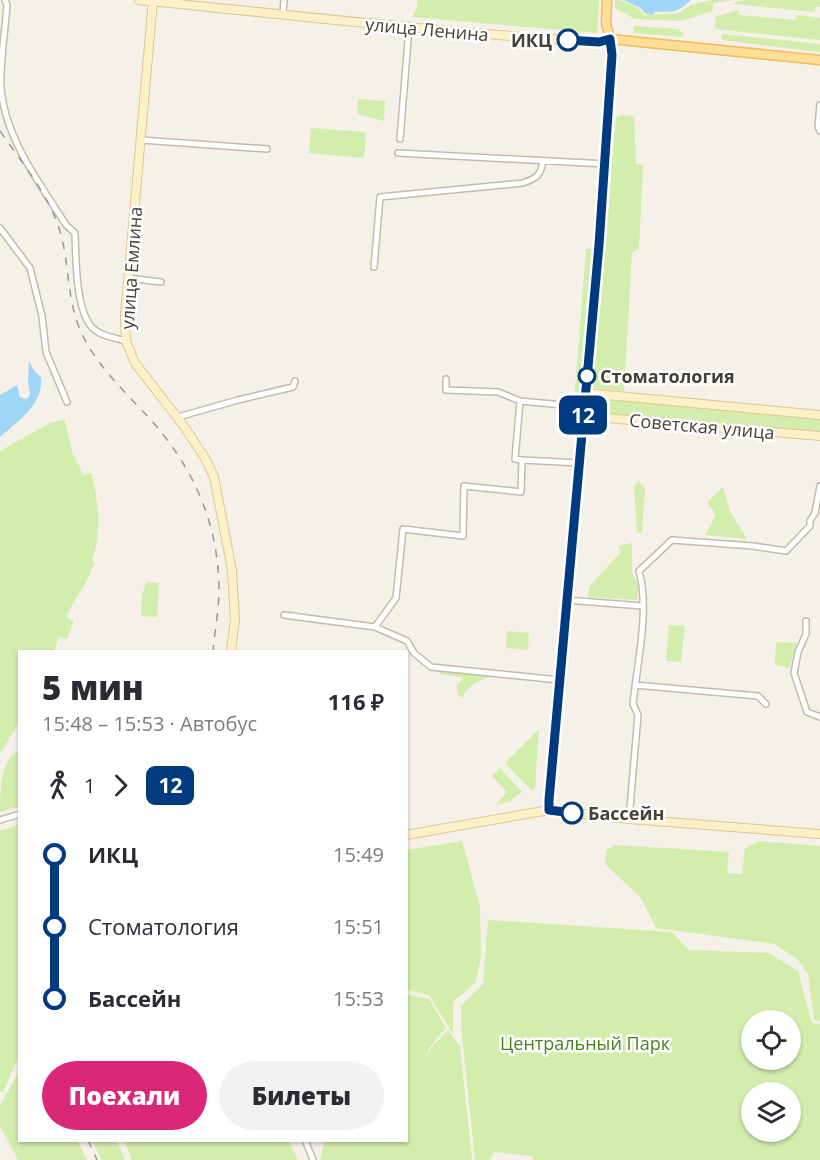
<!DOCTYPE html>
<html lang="ru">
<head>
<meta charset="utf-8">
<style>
  :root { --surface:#fff; --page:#f2f2f3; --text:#2b2b33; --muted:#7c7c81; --accent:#db2777 }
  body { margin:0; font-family:"Open Sans",sans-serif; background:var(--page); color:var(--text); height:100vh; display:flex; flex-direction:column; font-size:22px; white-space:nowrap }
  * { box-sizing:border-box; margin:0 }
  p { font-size:20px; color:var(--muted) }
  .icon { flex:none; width:33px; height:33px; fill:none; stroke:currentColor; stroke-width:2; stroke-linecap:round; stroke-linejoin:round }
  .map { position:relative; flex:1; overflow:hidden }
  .side { position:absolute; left:18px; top:650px; width:390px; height:492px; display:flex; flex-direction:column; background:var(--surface); border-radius:0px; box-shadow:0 2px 4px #0004 }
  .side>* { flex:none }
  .badge { padding:0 12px; border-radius:9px; font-size:21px; line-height:39px }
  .tools { position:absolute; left:741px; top:1010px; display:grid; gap:12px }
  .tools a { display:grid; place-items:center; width:60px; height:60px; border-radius:50%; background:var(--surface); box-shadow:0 2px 4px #0004; font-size:30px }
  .map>.badge { position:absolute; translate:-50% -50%; box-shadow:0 0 0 3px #fff }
  .legs { display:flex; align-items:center; gap:9px; height:66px; padding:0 24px; font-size:20px }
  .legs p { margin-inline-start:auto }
  .summary { display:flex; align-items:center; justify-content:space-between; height:102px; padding:0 24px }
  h1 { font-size:33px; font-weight:800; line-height:45px }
  .primary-button { display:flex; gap:12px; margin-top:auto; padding:12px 24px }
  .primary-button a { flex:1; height:69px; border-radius:36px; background:var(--accent); color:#fff; font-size:24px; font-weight:800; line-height:69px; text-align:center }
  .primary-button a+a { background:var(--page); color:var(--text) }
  ul { padding:0 24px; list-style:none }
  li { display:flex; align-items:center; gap:21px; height:72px; font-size:22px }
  li i { display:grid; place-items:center; width:9px; height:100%; margin:0 8px; background:currentColor }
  li i::after { content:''; width:15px; height:15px; margin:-8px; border:4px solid; border-radius:50%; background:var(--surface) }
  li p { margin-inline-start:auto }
  li:first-child i { background:linear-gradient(#0000 50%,currentColor 0) }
  li:last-child i { background:linear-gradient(currentColor 50%,#0000 0) }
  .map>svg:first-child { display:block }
</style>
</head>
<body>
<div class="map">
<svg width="820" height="1160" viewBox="0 0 820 1160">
  <rect width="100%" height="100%" fill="#f5f1e8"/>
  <path fill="#d3edad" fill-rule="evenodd" d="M417 0H599L597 33 412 17 417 7Z
    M615 0C625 0 639 7 645 15L678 13 691 5 703 2 713 0H734L713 3V11L681 21 635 19 615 8Z
    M743 0H820V7H815L814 12 732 4Z
    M739 10V15L796 20 797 15 820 18V40L715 29 716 16Z
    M634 26 678 29 683 33V37L634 33Z
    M722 34 820 44V52L722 40Z
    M358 99 385 101 384 121 357 114Z
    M622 115 634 116 636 164 643 165 639 249 632 252 624 391 592 388 616 117Z
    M311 128 366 132 364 158 309 153Z
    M586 249H594L579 400 578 403H574Z
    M598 398 820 418V433L648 418 591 412V399Z
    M65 420 72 452 83 475 91 473C99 503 102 530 92 560L95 562C88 582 75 598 66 617L74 621 67 639 59 637 54 651H20L19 722 0 754V451L52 422Z
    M639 481 645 489 642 533H637L634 486Z
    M723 487 730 511 747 539 705 535 716 515 707 502Z
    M632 543V573L639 586 637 600 588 597 589 587 621 552 618 546Z
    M147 582 159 583 157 617 141 616 142 594Z
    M669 625 685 626 681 662 666 661Z
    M507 631 529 633 528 650 506 648Z
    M776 642 797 643 789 668 775 665Z
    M439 670 487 674 489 677C478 682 465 685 463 699 457 695 457 692 457 685L463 679 460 677 440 674Z
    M539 729 535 790H531L505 763Z
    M19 750V807L0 812C0 792 0 759 19 750Z
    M500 768 522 792 509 802 496 805 507 792 492 776Z
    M19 824V1056L3 1092H0V831Z
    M462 841 480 907 481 956 476 982 453 1002V1034L429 995 407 990 406 850Z
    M759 841 820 846V1021L814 1020 808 974 797 959 775 944 656 928 641 898 605 864 606 850 615 845 729 852 727 873 742 874 745 848Z
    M488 920 672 932 689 950 769 953 798 971 812 1023 820 1024V1160H534L532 1156 494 1152 490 1160H475L461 1025V1006L483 984ZM752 1020H790V1059H752ZM752 1092H790V1131H752Z
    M407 994 429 999 446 1028 429 1048 426 1063 430 1049 448 1030 460 1046 472 1160H320L325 1140H406Z
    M19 1071 20 1140H77L87 1160H18L0 1126V1106Z
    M92 1140H116L125 1160H102Z
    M124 1140H288L298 1160H132Z"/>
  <path fill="#9fd6f7" d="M624 0H691C674 14 678 11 655 12L652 15 645 13 642 9Z
    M29 361 35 372 41 377C44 404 18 421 0 437V395L17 385 20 397 27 399 30 395 28 380Z"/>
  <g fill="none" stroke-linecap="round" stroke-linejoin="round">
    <defs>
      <path id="street" d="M5 0 7 5C5 32 0 61 1 88 5 139 40 183 66 225L75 233C76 257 75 315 95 330 103 337 117 338 126 341
        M283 13 284 0
        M820 105 818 126 820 131
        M400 139 409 28
        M141 140 267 149
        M398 153 606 164
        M0 228 30 268 42 316 46 352 67 402
        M374 267 380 197 523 183C537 178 541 175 543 161
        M128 278 161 282
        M446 379V390L498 392 520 401 584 407
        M520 401 515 459 522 460
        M178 417 238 400 293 387 295 381
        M566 600 643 606
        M284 615 375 627 407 641 414 653 431 667 559 680
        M806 621V634L798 652 794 673 807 712 820 717
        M375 627 396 598 403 529 463 536 464 486 521 492 522 460 579 463
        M635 685 758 696 766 704
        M629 819 638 715 633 704C637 664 650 609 639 571L672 540 753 546 786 551 810 526V521L815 513 820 486
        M0 820 20 814
        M305 1140 313 1160"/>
      <path id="secondary" d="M139 0C292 15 445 33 599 42L610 39 612 55 599 245 555 723 549 810
        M153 0 125 315 126 341 135 363 183 425 205 458 214 477 232 570 235 619 231 651
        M586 393 820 415
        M583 416 820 436
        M406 835 549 810 629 819 820 834"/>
      <path id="primary" d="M607 0 606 23 610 39 820 60"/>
    </defs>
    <use href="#street" stroke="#c5bbac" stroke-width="8"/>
    <use href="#secondary" stroke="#ddc795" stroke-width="10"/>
    <use href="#primary" stroke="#efbe5c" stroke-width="11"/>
    <use href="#street" stroke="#fff" stroke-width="5"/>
    <use href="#secondary" stroke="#fff0c8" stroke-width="8"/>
    <use href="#primary" stroke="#ffde97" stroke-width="8"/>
    <path stroke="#989898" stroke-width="1.5" stroke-dasharray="8 8" stroke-linecap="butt" d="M0 131C20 160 48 194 59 228 70 262 66 301 82 334 97 366 126 393 150 419 193 467 218 522 219 588 219 609 215 630 213 651
      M88 1140 97 1160"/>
  </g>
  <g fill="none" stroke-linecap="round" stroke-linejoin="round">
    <defs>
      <path id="line-1" d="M568 40 599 42 610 39 612 55 599 245 549 800V810L572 813"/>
    </defs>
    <use href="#line-1" stroke="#fff" stroke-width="14"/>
    <use href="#line-1" stroke="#003b80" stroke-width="9"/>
  </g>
  <g fill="#fff" stroke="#003b80" stroke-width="3">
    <circle cx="568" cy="40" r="10"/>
    <circle cx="587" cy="376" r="8"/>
    <circle cx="572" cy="813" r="10"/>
  </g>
  <g text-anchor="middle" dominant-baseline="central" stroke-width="5" stroke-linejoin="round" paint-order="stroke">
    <g font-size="18" fill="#4a4136" stroke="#fff">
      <text transform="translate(427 29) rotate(5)">улица Ленина</text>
      <text transform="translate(131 268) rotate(-86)">улица Емлина</text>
      <text transform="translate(702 426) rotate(5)">Советская улица</text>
    </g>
    <g font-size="18" font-weight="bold" fill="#4a4136" stroke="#fff" text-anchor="start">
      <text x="552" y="40" text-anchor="end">ИКЦ</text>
      <text x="600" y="376">Стоматология</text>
      <text x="588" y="813">Бассейн</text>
    </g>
    <g font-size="18" fill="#4a8222" stroke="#fff">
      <text x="585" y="1043">Центральный Парк</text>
    </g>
  </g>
</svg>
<div class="tools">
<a><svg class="icon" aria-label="locate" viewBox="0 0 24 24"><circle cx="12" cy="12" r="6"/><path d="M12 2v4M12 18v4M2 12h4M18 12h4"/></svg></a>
<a><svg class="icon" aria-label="layers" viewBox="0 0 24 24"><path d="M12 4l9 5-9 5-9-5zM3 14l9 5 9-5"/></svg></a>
</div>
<b class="badge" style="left:583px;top:415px;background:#003b80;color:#fff">12</b>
<section class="side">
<div class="summary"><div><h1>5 мин</h1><p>15:48 – 15:53 · Автобус</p></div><b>116 ₽</b></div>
<div class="legs"><svg class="icon" aria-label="walk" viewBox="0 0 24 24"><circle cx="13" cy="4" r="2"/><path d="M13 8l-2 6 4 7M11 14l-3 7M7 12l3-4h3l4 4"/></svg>1<svg class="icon" aria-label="forward" viewBox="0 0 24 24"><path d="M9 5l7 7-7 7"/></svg><b class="badge" style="background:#003b80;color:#fff">12</b></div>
<ul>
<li><i style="color:#003b80"></i><b>ИКЦ</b><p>15:49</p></li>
<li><i style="color:#003b80"></i><span>Стоматология</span><p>15:51</p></li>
<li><i style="color:#003b80"></i><b>Бассейн</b><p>15:53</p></li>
</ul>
<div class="primary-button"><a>Поехали</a><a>Билеты</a></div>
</section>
</div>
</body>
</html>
